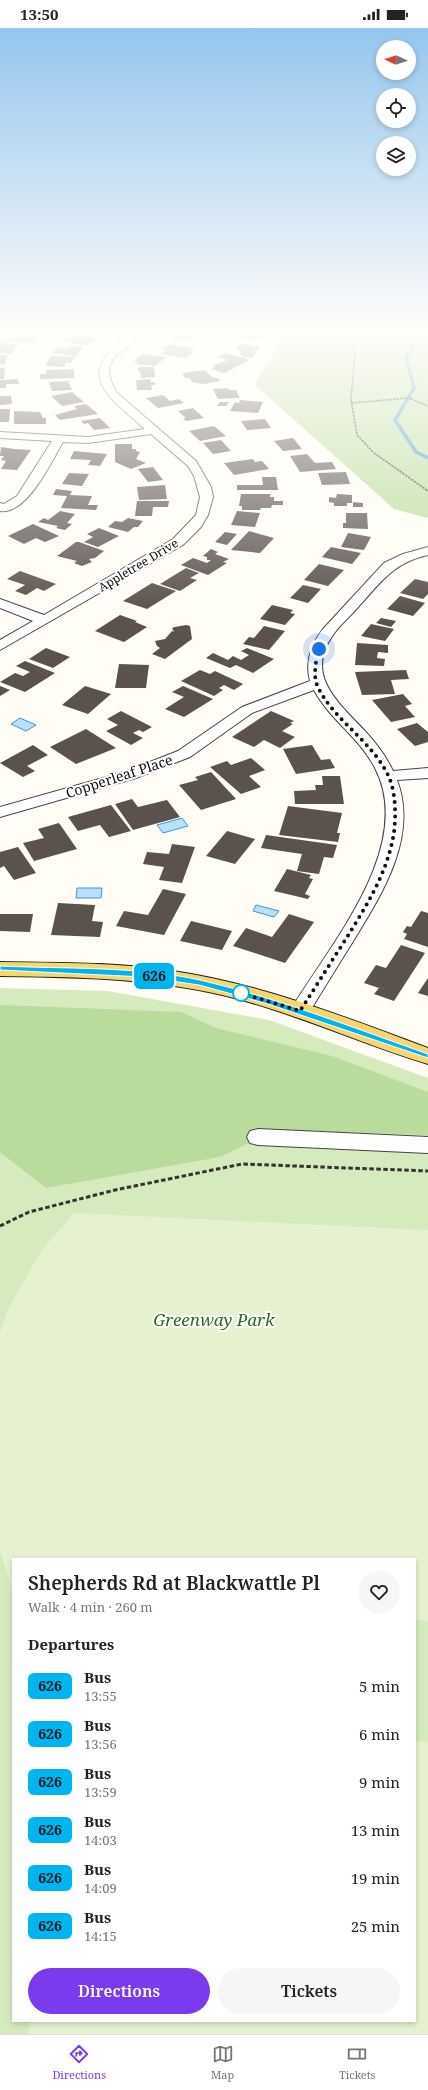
<!DOCTYPE html>
<html lang="en">
<head>
<meta charset="utf-8">
<style>
  :root { --surface:#fff; --page:#f6f6f6; --text:#222; --muted:#767676; --line:#e0e0e0; --accent:#7c3aed }
  body { margin:0; font-family:"Noto Serif",serif; background:var(--page); color:var(--text); height:100vh; display:flex; flex-direction:column; font-size:15px; white-space:nowrap }
  * { box-sizing:border-box; margin:0 }
  p { font-size:13px; color:var(--muted) }
  .icon { flex:none; width:22px; height:22px; fill:none; stroke:currentColor; stroke-width:2; stroke-linecap:round; stroke-linejoin:round }
  .map { position:relative; flex:1; overflow:hidden }
  .side { position:absolute; left:12px; top:1530px; width:404px; height:464px; display:flex; flex-direction:column; background:var(--surface); border-radius:0px; box-shadow:0 2px 6px #0003 }
  .side>* { flex:none }
  .badge { padding:0 8px; border-radius:6px; font-size:14px; line-height:26px }
  .needle { width:26px; rotate:274deg }
  .tools { position:absolute; left:376px; top:12px; display:grid; gap:8px }
  .tools a { display:grid; place-items:center; width:40px; height:40px; border-radius:50%; background:var(--surface); box-shadow:0 2px 6px #0003; font-size:20px }
  .you { position:absolute; width:20px; height:20px; margin:-10px; border:3px solid #fff; border-radius:50%; background:#1a73e8; box-shadow:0 0 0 6px #1a73e833 }
  .map>.badge { position:absolute; translate:-50% -50%; box-shadow:0 0 0 2px #fff }
  h2 { padding:0 16px; font-size:15px; line-height:36px }
  .round { display:grid; place-items:center; flex:none; width:42px; height:42px; border-radius:21px; background:var(--page) }
  .head { display:flex; align-items:center; justify-content:space-between; height:68px; padding:0 16px }
  h1 { font-size:19px; font-weight:600; line-height:30px }
  .cta { display:flex; gap:8px; margin-top:auto; padding:8px 16px }
  .cta a { flex:1; height:46px; border-radius:24px; background:var(--accent); color:#fff; font-size:16px; font-weight:600; line-height:46px; text-align:center }
  .cta a+a { background:var(--page); color:var(--text) }
  ul { padding:0; list-style:none }
  li { display:flex; align-items:center; gap:12px; height:48px; padding:0 16px }
  li div { flex:1 }
  li b { display:block; font-size:15px }
  li em { font-style:normal }
  li .badge { min-width:44px; font-weight:700; text-align:center }
  .status { display:flex; justify-content:space-between; align-items:center; height:28px; padding:0 20px; background:var(--surface); direction:ltr }
  .status svg { height:11px; fill:currentColor }
  .menu { display:flex; justify-content:space-around; align-items:center; height:56px; border-top:1px solid var(--line); background:var(--surface); font-size:11px; color:var(--muted) }
  .menu a { display:grid; justify-items:center; gap:2px }
  .menu .on { color:var(--accent) }
  .map>svg:first-child { display:block }
</style>
</head>
<body>
<div class="status"><b>13:50</b><svg viewBox="0 0 49 12"><path d="M0 12V9h3v3zM5 12V6h3v6zM10 12V3h3v9zM15 12V0h3v12zM26 1h20v11H26zM47 4h2v5h-2z"/></svg></div>
<div class="map">
<svg width="428" height="2006" viewBox="0 0 428 2006">
  <rect width="100%" height="100%" fill="#fffdf5"/>
  <path fill="#d5ebbd" fill-rule="evenodd" d="M0 960 108 963 269 992 428 1050V2006H0ZM13 1531H415V1993H13Z"/>
  <path fill="#b9dc9c" d="M287 303H428V490L394 481 254 356Z
    M0 977 181 984 216 1000 332 1028 428 1064V1107L276 1102 220 1129 46 1160 0 1124Z"/>
  <path fill="#e6f2cf" d="M74 1185 428 1202V1593L415 1592V1531H13V1564L0 1522V1305L8 1281 42 1222Z
    M415 1713 428 1714V2006H28L30 1993H415Z"/>
  <path fill="#b9e0f7" stroke="#3f96cf" d="M20 690 36 697 26 703 11 696Z
    M182 790 188 798 163 805 157 797Z
    M77 860H102L101 870H76Z
    M256 877 279 883 274 889 253 883Z"/>
  <g fill="none" stroke-linecap="round" stroke-linejoin="round">
    <path stroke="#3f96cf" stroke-width="3.5" d="M414 303 417 308 406 330 414 360 395 392 416 424 428 430"/>
  </g>
  <path fill="#5a524d" d="M186 303 198 305 187 313 176 311 170 307 175 304Z
    M244 303H263L261 304 267 305 261 311 256 310 253 312 240 310 247 305Z
    M17 305 39 306 35 315 4 313 7 310H13Z
    M76 305 91 308 89 309 98 311 86 318 62 313Z
    M0 315 18 316 11 326 0 325Z
    M170 316 194 320 195 321 189 323 194 324 185 330 161 326 166 322 161 321Z
    M244 316 260 318 253 330 242 329 243 327H239L242 323 236 322 239 317Z
    M71 318 83 319 77 328 52 325 58 319 69 320Z
    M226 325 243 330 250 332 224 345 211 341 215 339 212 338 228 332 217 329Z
    M143 326 159 328 166 329 155 338 136 336 138 334 134 333Z
    M0 327H8L4 337 0 336Z
    M51 328 75 329 71 335H66L64 339 45 338Z
    M140 339H154L155 349 141 350V346H139L141 343H138V340Z
    M0 340H5L4 351H0Z
    M74 341V350L40 351V346H46V342Z
    M205 342 213 350H218L220 353 203 356 192 354 190 350H185L182 345Z
    M18 351 19 356H6V360H0V352Z
    M150 351 151 354H155V357H151L152 362H137L136 352Z
    M68 353 72 362 52 363 49 354Z
    M228 360 229 362H236L240 370 218 371 213 361Z
    M72 364 84 374 62 378 51 368Z
    M163 367 170 373 179 371 184 375 158 380 146 370Z
    M0 368H11L12 376 0 377Z
    M240 372 263 374 258 385 230 383 235 374 239 375Z
    M220 374H229L226 378H217Z
    M86 376 98 386 60 392 55 387 77 381 74 378Z
    M193 380 204 390 186 393 183 390H186L178 383Z
    M0 381H10L9 394H0Z
    M14 383 40 384 43 390H46V396H14Z
    M100 390 110 400 94 402 88 395 84 396 81 393Z
    M265 391 271 400 247 402 241 393Z
    M214 398 226 408 200 413 189 403Z
    M293 410 302 421 283 423 274 413Z
    M221 412 231 423 213 426 203 415Z
    M115 416H132V421H136V423L140 424 136 431 146 435 131 441 115 434Z
    M1 419 14 421 31 422 17 442 1 441 6 433 1 432 4 428H0Z
    M74 423 107 426 100 438 88 437 91 432 70 431Z
    M307 426 315 435 332 434 336 441 300 444 290 428Z
    M253 431 255 434 262 433 269 441 234 447 224 435Z
    M153 439 163 452 148 454 138 441Z
    M346 444 350 456 322 457 318 445Z
    M69 445 89 446 82 458 62 456Z
    M262 449H276L278 462H237V457H263Z
    M165 457 167 471 139 472 137 459Z
    M56 461 72 463 70 467 92 468 88 477H98L96 482 61 480 67 468 53 467Z
    M241 466H270V469H274V473H283V477H272L271 480H261L260 482H242V478H239Z
    M337 466 352 467V475H347V478H334V475L329 474V469L336 470Z
    M137 473H169L168 479H153L152 488H135Z
    M353 474 363 475V479H353Z
    M60 483 75 486 67 495 72 496 65 502 56 500 58 498 38 494 44 490 48 492Z
    M237 483 260 485 255 499 231 497Z
    M346 485H367L368 501 343 500V495H346Z
    M128 490 143 493 138 499H134L128 504 108 499 115 493 122 494Z
    M33 496 59 508 45 514 36 510 24 516 8 508Z
    M99 500 119 508 98 519 84 514 93 509 87 506Z
    M249 503 274 510 260 525 231 522Z
    M225 504 237 506 227 517 215 514Z
    M348 505 371 509 364 522 341 519Z
    M76 514H79L104 523 95 530 89 531 92 534 82 538 74 535 77 533 57 528Z
    M331 519 361 525 352 536 322 529Z
    M211 521 218 524 215 526 229 531 223 534 227 535 208 547 181 537 193 530 207 535 211 532H207V529L203 528Z
    M319 536 344 542 328 558 304 552Z
    M186 540 199 545 190 550 197 552 180 563 160 556Z
    M20 543 56 556 44 563 37 560 26 567 15 563 25 557 7 551Z
    M415 551 428 554V566L423 571 400 565Z
    M152 555 176 563 147 581 123 573Z
    M303 557 321 561 308 575 290 570Z
    M400 568 425 575 413 588 387 581Z
    M272 577 293 582 290 585 295 586 285 597 260 591Z
    M120 587 137 593 135 594 147 599 124 614 95 603Z
    M381 590 396 593 391 599 376 595Z
    M371 596 394 601 385 613 361 608Z
    M186 597 190 598 192 611 165 631 152 626 160 620 157 618 155 613 165 611 172 603 174 604 172 600 175 599Z
    M264 598 285 603 269 622 243 616 249 609 254 610Z
    M357 615 388 617V625L378 624 377 630 385 631 384 638 355 637Z
    M46 620 70 629 53 640 29 631Z
    M247 620 274 631 253 645 236 637 230 640 206 630 213 625 228 632 233 628 241 632 249 627 241 623Z
    M25 633 55 645 25 664 0 654 15 645 23 648 30 644 16 638Z
    M119 636 149 637 146 660H115Z
    M200 642 210 646 215 643 243 656 234 662 224 657 219 660 223 662 214 668 181 653Z
    M406 642 409 651 391 652 395 666 362 667 355 644Z
    M0 658 10 662 0 668Z
    M85 658 111 666 88 686 62 677Z
    M183 658 213 671 184 689 165 681 184 669 172 664Z
    M403 666 412 676 405 678 415 689 391 694 372 672Z
    M121 683 152 699 143 704 139 702 133 705 143 710 131 717 106 703 118 697 107 691Z
    M271 683 294 693 290 695 293 696 282 703 295 709 280 720 264 712 254 719 232 709Z
    M417 695 428 704V714L415 718 397 701Z
    M86 701 116 720 76 736 50 719Z
    M33 717 48 727 27 738 35 743 23 749 0 735Z
    M312 717 321 732 330 731 335 740 296 746 283 721Z
    M251 730 265 742 249 748 261 759 241 766 210 739 227 733 231 737Z
    M211 744 236 771 201 782 179 757 198 752 195 749Z
    M322 748H340L344 776H295L294 763 316 762 315 757H323Z
    M132 771 138 779 167 772 180 789 133 802 115 776Z
    M111 777 131 803 109 809 100 797 78 803 68 789Z
    M288 778 342 785 337 805H340L338 814 279 807Z
    M59 795 77 821 34 833 23 815 44 810 38 801Z
    M227 803 255 811 235 836 206 828Z
    M266 807 337 817 333 830 324 829 319 846 297 843 302 826 261 820Z
    M172 816 195 819 182 855 159 852 164 839 143 836 147 824 169 826Z
    M18 819 36 845 14 852 4 838 0 840V824Z
    M287 841 311 847 309 850 313 851 305 866 310 868 308 871 274 863Z
    M163 861 186 866 164 907 116 898 124 883 148 887Z
    M58 875 95 877 92 893 103 894 100 909 51 907Z
    M421 883 428 885V919L404 911 407 906 403 904 407 898 411 899Z
    M0 886H33L30 904 0 903Z
    M289 886 314 894 285 935 233 918 246 900 272 909Z
    M191 893 232 903 222 922 180 913Z
    M401 917 425 925 394 973 374 966 379 960 364 955 376 937 386 940Z
    M428 950V968L418 965Z"/>
  <g fill="none" stroke-linecap="round" stroke-linejoin="round">
    <defs>
      <path id="minor" d="M136 303H148C130 325 93 325 117 365L196 433 211 459 213 469 208 487 201 499 183 517 0 622V612L33 593 0 580V571L44 587 173 511 196 487 200 469 194 448 188 438 151 406 88 415 63 414C51 434 27 487 0 483V475L4 476 17 468 52 413 0 410V404L88 409 145 401C100 362 74 344 136 303Z
        M428 519V527C393 535 382 553 359 578 350 589 338 598 331 610 305 649 341 677 365 703 376 715 386 728 393 743L428 740V750L397 752C419 809 381 868 352 915 337 939 322 963 307 988L300 990 293 988 290 983C329 918 416 819 375 740 360 710 330 692 314 662L252 685 190 729 136 750 0 789V779L124 744 178 723 242 679 310 653C305 634 311 616 323 601L384 535 403 526Z
        M258 1101 428 1109V1125L258 1117 250 1115 247 1109 250 1103Z"/>
      <path id="major" d="M0 934C58 935 116 934 173 943 261 956 345 989 428 1020V1036C364 1017 303 988 238 971 160 950 80 949 0 948Z"/>
    </defs>
    <use href="#minor" stroke="#444" stroke-width="2"/>
    <use href="#major" stroke="#222" stroke-width="2"/>
    <path stroke="#333" stroke-width="1.5" stroke-dasharray="2.5 1" stroke-linecap="butt" d="M351 303 355 325 351 371 357 407 374 425 428 463
      M351 375 409 370 428 378"/>
    <path stroke="#333" stroke-width="3" stroke-dasharray="4.5 2.5" stroke-linecap="butt" d="M0 1198 29 1184 115 1162 242 1136 428 1143"/>
    <use href="#minor" fill="#fff" fill-rule="evenodd"/>
    <use href="#major" fill="#f9d66b" fill-rule="evenodd"/>
  </g>
  <linearGradient id="sky" x2="0" y2="1"><stop stop-color="#95c6ee"/><stop offset="0.52" stop-color="#fffefa"/><stop offset="1" stop-color="#fffefa" stop-opacity="0"/></linearGradient>
  <rect width="428" height="584" fill="url(#sky)"/>
  <path fill="#00b5ef" stroke="#fff" d="M0 938C65 941 136 938 200 952 278 970 354 1000 428 1026V1030L425 1029 268 976 199 957 144 949 0 942Z"/>
  <g fill="none" stroke-linecap="round" stroke-linejoin="round">
    <path stroke="#111" stroke-width="4" stroke-dasharray="0 7.2" d="M241 965 300 983C315 960 329 937 344 914 365 880 388 845 394 804 396 787 396 764 388 747 371 712 332 691 317 657 313 647 316 631 319 621"/>
  </g>
  <circle fill="#fff" stroke="#00b5ef" stroke-width="2" cx="241" cy="965" r="8"/>
  <g text-anchor="middle" dominant-baseline="central" stroke-width="4" stroke-linejoin="round" paint-order="stroke">
    <g font-size="12" fill="#111" stroke="#fff">
      <text transform="translate(138 537) rotate(-31)">Appletree Drive</text>
    </g>
    <g font-size="14" fill="#111" stroke="#fff">
      <text transform="translate(119 748) rotate(-18)">Copperleaf Place</text>
    </g>
    <g font-size="17" font-style="italic" fill="#2f6b1f" stroke="#fff">
      <text x="214" y="1291">Greenway Park</text>
    </g>
  </g>
</svg>
<div class="tools">
<a><svg class="needle" viewBox="-14 -14 28 28"><path d="M0-13l5 13h-10z" fill="#e53935"/><path d="M0 13l5-13h-10z" fill="#767676"/></svg></a>
<a><svg class="icon" aria-label="locate" viewBox="0 0 24 24"><circle cx="12" cy="12" r="6"/><path d="M12 2v4M12 18v4M2 12h4M18 12h4"/></svg></a>
<a><svg class="icon" aria-label="layers" viewBox="0 0 24 24"><path d="M12 4l9 5-9 5-9-5zM3 14l9 5 9-5"/></svg></a>
</div>
<div class="you" style="left:319px;top:621px"></div>
<b class="badge" style="left:154px;top:948px;background:#00b5ef;color:#111">626</b>
<section class="side">
<div class="head"><div><h1>Shepherds Rd at Blackwattle Pl</h1><p>Walk · 4 min · 260 m</p></div><a class="round"><svg class="icon" aria-label="heart" viewBox="0 0 24 24"><path d="M12 20l-8-8c-3-5 5-10 8-4 3-6 11-1 8 4z"/></svg></a></div>
<h2>Departures</h2>
<ul>
<li><span class="badge" style="background:#00b5ef;color:#111">626</span><div><b>Bus</b><p>13:55</p></div><em>5 min</em></li>
<li><span class="badge" style="background:#00b5ef;color:#111">626</span><div><b>Bus</b><p>13:56</p></div><em>6 min</em></li>
<li><span class="badge" style="background:#00b5ef;color:#111">626</span><div><b>Bus</b><p>13:59</p></div><em>9 min</em></li>
<li><span class="badge" style="background:#00b5ef;color:#111">626</span><div><b>Bus</b><p>14:03</p></div><em>13 min</em></li>
<li><span class="badge" style="background:#00b5ef;color:#111">626</span><div><b>Bus</b><p>14:09</p></div><em>19 min</em></li>
<li><span class="badge" style="background:#00b5ef;color:#111">626</span><div><b>Bus</b><p>14:15</p></div><em>25 min</em></li>
</ul>
<div class="cta"><a>Directions</a><a>Tickets</a></div>
</section>
</div>
<nav class="menu">
<a class="on"><svg class="icon" aria-label="directions" viewBox="0 0 24 24"><path d="M12 3l9 9-9 9-9-9zM9 14v-3h6M13 9l2 2-2 2"/></svg>Directions</a>
<a><svg class="icon" aria-label="map" viewBox="0 0 24 24"><path d="M3 6l6-2 6 2 6-2v14l-6 2-6-2-6 2zM9 4v14M15 6v14"/></svg>Map</a>
<a><svg class="icon" aria-label="tickets" viewBox="0 0 24 24"><path d="M3 7h18v10H3zM15 7v10"/></svg>Tickets</a>
</nav>
</body>
</html>
